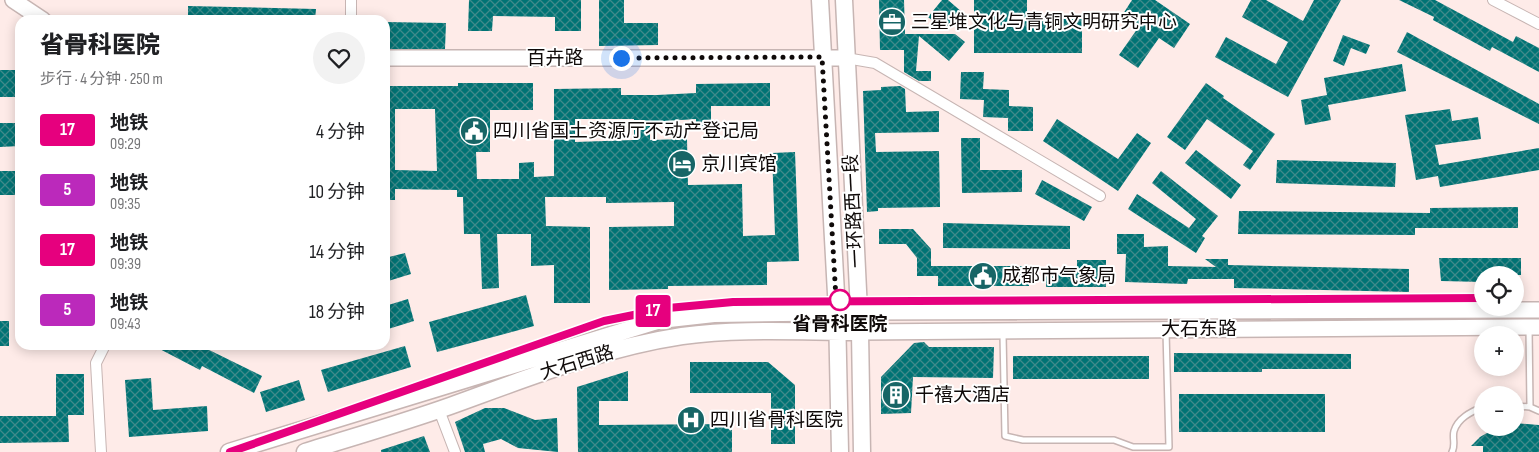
<!DOCTYPE html>
<html lang="zh">
<head>
<meta charset="utf-8">
<style>
  :root { --surface:#fff; --page:#f2f2f2; --text:#202124; --muted:#757577 }
  body { margin:0; font-family:"Sofia Sans Condensed","Noto Sans SC",sans-serif; background:var(--page); color:var(--text); height:100vh; display:flex; flex-direction:column; font-size:19px; white-space:nowrap }
  * { box-sizing:border-box; margin:0 }
  p { font-size:16px; color:var(--muted) }
  .icon { flex:none; width:28px; height:28px; fill:none; stroke:currentColor; stroke-width:2; stroke-linecap:round; stroke-linejoin:round }
  .map { position:relative; flex:1; overflow:hidden }
  .panel { position:absolute; left:15px; top:15px; width:375px; height:335px; display:flex; flex-direction:column; background:var(--surface); border-radius:15px; box-shadow:0 2px 12px #0003 }
  .panel>* { flex:none }
  .badge { padding:0 10px; border-radius:4px; font-size:18px; line-height:32px }
  .tools { position:absolute; left:1474px; top:266px; display:grid; gap:10px }
  .tools a { display:grid; place-items:center; width:50px; height:50px; border-radius:50%; background:var(--surface); box-shadow:0 2px 12px #0003; font-size:25px }
  .you { position:absolute; width:25px; height:25px; margin:-12px; border:4px solid #fff; border-radius:50%; background:#1a73e8; box-shadow:0 0 0 8px #1a73e833 }
  .map>.badge { position:absolute; translate:-50% -50%; box-shadow:0 0 0 2px #fff }
  .round { display:grid; place-items:center; flex:none; width:52px; height:52px; border-radius:26px; background:var(--page) }
  .overview { display:flex; align-items:center; justify-content:space-between; height:85px; padding:0 25px }
  h1 { font-size:24px; font-weight:800; line-height:38px }
  ul { padding:0; list-style:none }
  li { display:flex; align-items:center; gap:15px; height:60px; padding:0 25px }
  li div { flex:1 }
  li b { display:block; font-size:19px }
  li em { font-style:normal }
  li .badge { min-width:55px; font-weight:700; text-align:center }
  .map>svg:first-child { display:block }
</style>
</head>
<body>
<div class="map">
<svg width="1539" height="452" viewBox="0 0 1539 452">
  <defs>
    <pattern id="building-cross-hatch" width="8" height="8" patternUnits="userSpaceOnUse" patternTransform="scale(1.25)"><rect width="8" height="8" fill="#007374"/><path d="M0 0l8 8M0 8l8-8" fill="none" stroke="#408a8b"/></pattern>
  </defs>
  <rect width="100%" height="100%" fill="#feebe8"/>
  <path fill="url(#building-cross-hatch)" fill-rule="evenodd" d="M469 0H581V31H555V17L493 16 492 31H468Z
    M599 0H624V23H658V45L599 46Z
    M879 0H904L905 34H955L965 42 949 61 919 36 916 71H931V81H919L904 72V50H880Z
    M942 0H948L962 12 945 31 928 17Z
    M974 0H1027V17H1082V53H974Z
    M1132 0H1155L1190 24 1174 48 1159 38 1138 68 1119 55 1140 25 1123 14Z
    M1251 0H1266L1303 21 1314 0H1341L1288 97 1215 57 1226 37 1276 64 1288 42 1242 17Z
    M1399 0H1435L1513 42 1516 36 1539 48V72L1492 47 1490 51 1433 20 1434 17Z
    M188 6 316 9 315 20H188Z
    M385 22 446 23 445 49H385Z
    M1407 32 1539 104V124L1397 52Z
    M1343 35 1370 45 1366 54 1351 48 1344 66 1333 61Z
    M1402 64 1406 91 1328 105 1331 120 1305 125 1301 100 1327 95 1324 78Z
    M0 70H20V97H0Z
    M961 72H984L983 89 1009 90V106L1033 107V131H1008V118L983 117 984 100 960 99Z
    M458 83H533V110H490V152H476L477 179H519V163L534 162V177L554 176V89L621 88V95H657L696 93V84L770 83V106H711V126H696V119L650 122V140L687 139 688 185 742 184 743 236 775 235 772 153 795 152 799 261 767 262V285L668 286V289L609 290V227L674 226V202L606 203V197H545L546 226 590 227V303H554V265L531 266V234H497L499 288 482 289 480 234H464L463 197H457V190L395 189V200H385V86H458ZM395 109H435L437 171 395 170ZM575 119H634V140L575 142Z
    M1206 83 1224 96 1223 98 1275 134 1250 170 1243 165 1253 151 1207 119 1185 150 1167 137Z
    M900 86 905 89 906 112 939 111V132L875 133 876 152 939 151 940 207 878 208V211L867 212 863 91 881 90V87Z
    M1450 109 1452 121 1478 117 1481 139 1435 145 1439 165 1539 148V170L1440 187 1438 176 1416 180 1405 115Z
    M1057 119 1118 159 1137 133 1151 143 1118 191 1043 141Z
    M0 123H20V146L0 147Z
    M961 138H980V170H1022V192L962 193Z
    M1196 150 1241 185 1231 199 1185 163Z
    M1277 160 1396 163 1395 187 1276 183Z
    M0 171H20V195H0Z
    M1161 171 1218 216 1202 236 1205 238 1196 253 1128 209 1137 194 1189 228 1196 219 1152 183Z
    M1042 180 1092 207 1084 221 1035 194Z
    M1518 207V228H1415V235L1238 234 1239 211 1430 213V208Z
    M943 223 1070 226V249L943 248Z
    M879 229H913L931 249V266H1029V286H938V276H917V258L906 244H879Z
    M1117 234H1144V247L1168 246V266L1216 267 1205 259H1228V265L1409 269V292L1234 288V279H1188L1187 284 1125 282 1126 254H1117Z
    M405 253 411 274 385 282V258Z
    M1439 258H1521V275H1482V282L1441 281Z
    M1077 260H1106V287H1046V273H1077Z
    M526 295 534 326 437 352 429 322Z
    M408 299 414 321 385 330V306Z
    M0 321H9V346H0Z
    M924 342 929 347H994L993 378 913 377 911 413 881 414V377L914 343Z
    M152 345H199L262 376 254 393 202 366 200 370Z
    M405 346 411 367 328 392 321 370Z
    M1174 353 1351 354V369H1262V372H1174Z
    M1013 356H1149V379H1013Z
    M690 362H768L795 385V444H771V393H690Z
    M628 371V401H599V425L732 424V452H578L577 387Z
    M56 374H84V415H68L69 442 0 443V416H56Z
    M151 378 153 410 207 406 208 431 129 437 125 380Z
    M299 380 305 400 266 412 260 392Z
    M1179 394H1325V432H1179Z
    M485 408H504L535 420 557 418 558 452 518 448 501 439 483 444 485 452H465L455 422Z
    M1515 423 1539 425V452H1483V446H1471L1480 437 1492 430 1515 428Z
    M424 436 430 452H381V450Z"/>
  <g fill="none" stroke-linecap="round" stroke-linejoin="round">
    <defs>
      <path id="lane" d="M1529 328 1530 407 1539 411
        M1003 334 1005 436 1023 440H1114L1133 447H1169L1166 331
        M1515 406 1530 407
        M1452 452C1456 445 1452 438 1454 431 1458 418 1471 412 1482 407"/>
      <path id="street" d="M1493 0 1539 24
        M351 20V0
        M846 58 875 63 1100 196
        M439 410 455 452
        M101 452 96 363 105 345"/>
      <path id="secondary" d="M13 0 43 20
        M385 58H846
        M859 312 1539 310
        M860 332 1539 327"/>
      <path id="primary" d="M820 0 837 312 840 452
        M844 0 860 332 862 452
        M229 452 660 320 714 314 859 312
        M305 452C353 437 402 423 450 406 525 379 602 348 682 336 741 328 801 332 860 332"/>
    </defs>
    <use href="#lane" stroke="#c7b5b3" stroke-width="8"/>
    <use href="#street" stroke="#c7b5b3" stroke-width="12"/>
    <use href="#secondary" stroke="#c7b5b3" stroke-width="18"/>
    <use href="#primary" stroke="#c7b5b3" stroke-width="19"/>
    <use href="#lane" stroke="#fff" stroke-width="5"/>
    <use href="#street" stroke="#fff" stroke-width="10"/>
    <use href="#secondary" stroke="#fff" stroke-width="15"/>
    <use href="#primary" stroke="#fff" stroke-width="16"/>
  </g>
  <g fill="none" stroke-linecap="round" stroke-linejoin="round">
    <defs>
      <path id="line" d="M230 452 604 321 668 308 733 302 1482 298"/>
    </defs>
    <use href="#line" stroke="#fff" stroke-width="11"/>
    <use href="#line" stroke="#e6007e" stroke-width="8"/>
    <path stroke="#0f0a09" stroke-width="5" stroke-dasharray="0 9" d="M621 58 822 57 836 299 840 300"/>
  </g>
  <defs>
    <symbol id="office-disc" viewBox="-11 -11 22 22"><circle r="9.5" fill="#176566" stroke="#fff"/><path d="M-6-3h4V-5.5h4V-3h4V5H-6ZM-1-4.5V-3h2v-1.5ZM-6 0V1H6V0Z" fill="#fff"/></symbol>
    <symbol id="civic-disc" viewBox="-11 -11 22 22"><circle r="9.5" fill="#176566" stroke="#fff"/><path d="M-.6-6.5H3V-4.5H.6V-3L4-1V1h2V6H-6V1h2V-1L-.6-3ZM-1.2 2.5V6h2.4V2.5Z" fill="#fff"/></symbol>
    <symbol id="hotel-disc" viewBox="-11 -11 22 22"><circle r="9.5" fill="#176566" stroke="#fff"/><path d="M-6-4.5h1.5V1H6V5H4.5V3h-9V5H-6ZM-4 0a1.8 1.8 0 1 1 3.6 0ZM.5 0V-2.5h3Q6-2.5 6 0Z" fill="#fff"/></symbol>
    <symbol id="building-disc" viewBox="-11 -11 22 22"><circle r="9.5" fill="#176566" stroke="#fff"/><path d="M-4-6H4V6H1V3H-1V6H-4ZM-2.5-4.3h1.7v1.8h-1.7ZM.8-4.3h1.7v1.8H.8ZM-2.5-1h1.7V.8h-1.7ZM.8-1h1.7V.8H.8Z" fill="#fff"/></symbol>
    <symbol id="hospital-disc" viewBox="-11 -11 22 22"><circle r="9.5" fill="#176566" stroke="#fff"/><path d="M-5-5h3v3.5h4V-5h3V5h-3V1.5h-4V5h-3Z" fill="#fff"/></symbol>
  </defs>
  <g fill-rule="evenodd">
    <use href="#office-disc" x="876" y="6" width="32" height="32"/>
    <use href="#civic-disc" x="458" y="115" width="32" height="32"/>
    <use href="#hotel-disc" x="666" y="148" width="32" height="32"/>
    <use href="#civic-disc" x="967" y="260" width="32" height="32"/>
    <use href="#building-disc" x="880" y="379" width="32" height="32"/>
    <use href="#hospital-disc" x="675" y="404" width="32" height="32"/>
  </g>
  <circle fill="#fff" stroke="#e6007e" stroke-width="2.5" cx="840" cy="300" r="10"/>
  <g text-anchor="middle" dominant-baseline="central" stroke-width="4" stroke-linejoin="round" paint-order="stroke">
    <g font-size="19" fill="#0f0a09" stroke="#fff" text-anchor="start">
      <text x="911" y="22">三星堆文化与青铜文明研究中心</text>
      <text x="493" y="131">四川省国土资源厅不动产登记局</text>
      <text x="701" y="164">京川宾馆</text>
      <text x="1002" y="276">成都市气象局</text>
      <text x="915" y="395">千禧大酒店</text>
      <text x="710" y="420">四川省骨科医院</text>
    </g>
    <g font-size="19" fill="#0f0a09" stroke="#fff">
      <text x="555" y="58">百卉路</text>
      <text transform="translate(854 211) rotate(-93)">一环路西一段</text>
      <text x="1199" y="329">大石东路</text>
      <text transform="translate(577 363) rotate(-17)">大石西路</text>
    </g>
    <g font-size="19" font-weight="bold" fill="#0f0a09" stroke="#fff">
      <text x="840" y="324">省骨科医院</text>
    </g>
  </g>
</svg>
<div class="tools">
<a><svg class="icon" aria-label="locate" viewBox="0 0 24 24"><circle cx="12" cy="12" r="6"/><path d="M12 2v4M12 18v4M2 12h4M18 12h4"/></svg></a>
<a>+</a>
<a>−</a>
</div>
<div class="you" style="left:621px;top:58px"></div>
<b class="badge" style="left:653px;top:311px;background:#e6007e;color:#fff">17</b>
<section class="panel">
<div class="overview"><div><h1>省骨科医院</h1><p>步行 · 4 分钟 · 250 m</p></div><a class="round"><svg class="icon" aria-label="heart" viewBox="0 0 24 24"><path d="M12 20l-8-8c-3-5 5-10 8-4 3-6 11-1 8 4z"/></svg></a></div>
<ul>
<li><span class="badge" style="background:#e6007e;color:#fff">17</span><div><b>地铁</b><p>09:29</p></div><em>4 分钟</em></li>
<li><span class="badge" style="background:#bb29bb;color:#fff">5</span><div><b>地铁</b><p>09:35</p></div><em>10 分钟</em></li>
<li><span class="badge" style="background:#e6007e;color:#fff">17</span><div><b>地铁</b><p>09:39</p></div><em>14 分钟</em></li>
<li><span class="badge" style="background:#bb29bb;color:#fff">5</span><div><b>地铁</b><p>09:43</p></div><em>18 分钟</em></li>
</ul>
</section>
</div>
</body>
</html>
